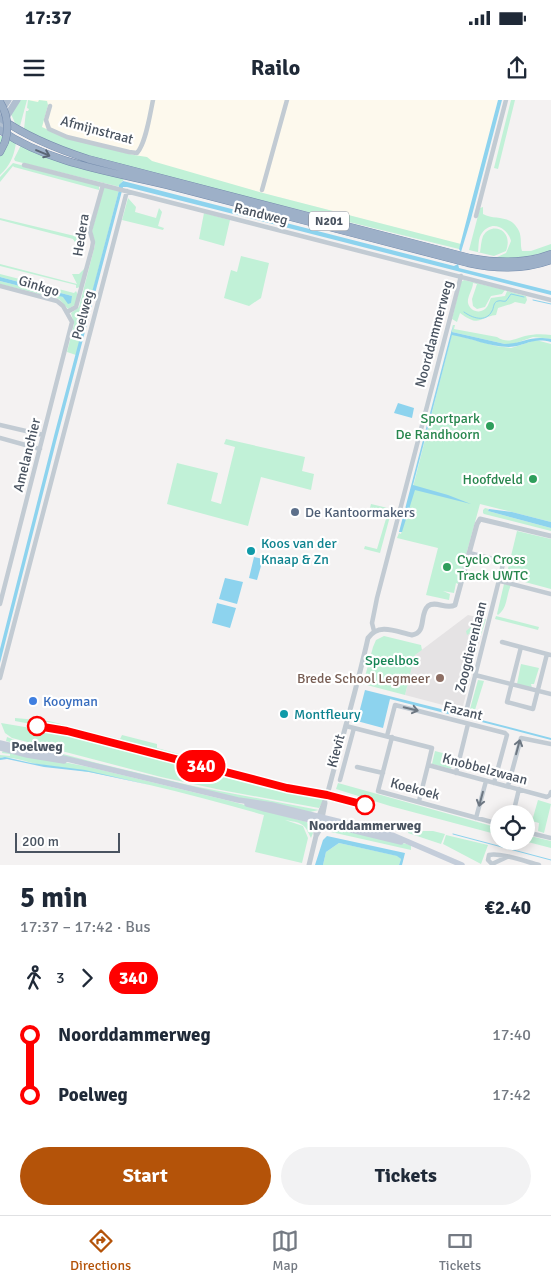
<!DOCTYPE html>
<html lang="en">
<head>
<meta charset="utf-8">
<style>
  :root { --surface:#fff; --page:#f2f2f3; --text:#1f2937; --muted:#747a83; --line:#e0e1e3; --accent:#b45309 }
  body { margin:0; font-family:Signika,sans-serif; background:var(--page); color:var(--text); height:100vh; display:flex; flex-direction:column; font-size:19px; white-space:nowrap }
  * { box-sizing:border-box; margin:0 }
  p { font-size:16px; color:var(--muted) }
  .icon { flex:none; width:28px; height:28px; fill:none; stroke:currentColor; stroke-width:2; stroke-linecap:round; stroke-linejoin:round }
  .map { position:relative; height:765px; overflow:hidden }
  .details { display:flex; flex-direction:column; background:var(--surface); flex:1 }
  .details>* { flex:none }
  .badge { padding:0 10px; border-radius:16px; font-size:18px; line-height:32px }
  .tools { position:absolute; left:490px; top:705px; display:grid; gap:10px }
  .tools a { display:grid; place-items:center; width:45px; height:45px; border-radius:50%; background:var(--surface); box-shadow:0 2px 12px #0003; font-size:25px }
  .scale { position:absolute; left:15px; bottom:12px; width:105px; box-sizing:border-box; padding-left:5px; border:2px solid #495360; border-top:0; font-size:14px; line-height:18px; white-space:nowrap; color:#495360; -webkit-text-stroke:4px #fff; paint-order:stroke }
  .map>.badge { position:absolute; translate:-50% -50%; box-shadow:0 0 0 2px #fff }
  .legs { display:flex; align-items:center; gap:8px; height:55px; padding:0 20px; font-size:16px }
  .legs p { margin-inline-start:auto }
  .overview { display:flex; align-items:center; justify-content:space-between; height:85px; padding:0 20px }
  h1 { font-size:28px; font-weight:800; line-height:38px }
  .cta { display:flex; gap:10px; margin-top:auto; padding:10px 20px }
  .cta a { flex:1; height:58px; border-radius:30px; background:var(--accent); color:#fff; font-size:20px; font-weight:800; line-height:58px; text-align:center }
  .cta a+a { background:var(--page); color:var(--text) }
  ul { padding:0 20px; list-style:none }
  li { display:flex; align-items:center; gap:18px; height:60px; font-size:19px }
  li i { display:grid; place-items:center; width:8px; height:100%; margin:0 6px; background:currentColor }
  li i::after { content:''; width:12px; height:12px; margin:-6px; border:4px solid; border-radius:50%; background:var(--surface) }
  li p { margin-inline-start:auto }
  li:first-child i { background:linear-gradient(#0000 50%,currentColor 0) }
  li:last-child i { background:linear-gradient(currentColor 50%,#0000 0) }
  .status { display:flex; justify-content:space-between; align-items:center; height:35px; padding:0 25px; background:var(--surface); direction:ltr }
  .status svg { height:14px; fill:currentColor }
  header { display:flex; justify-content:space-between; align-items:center; height:65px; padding:0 20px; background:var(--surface); font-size:22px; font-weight:800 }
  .dock { display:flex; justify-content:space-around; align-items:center; height:70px; border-top:1px solid var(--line); background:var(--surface); font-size:14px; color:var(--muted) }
  .dock a { display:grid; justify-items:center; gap:2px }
  .dock .current { color:var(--accent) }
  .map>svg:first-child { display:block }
</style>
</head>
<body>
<div class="status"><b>17:37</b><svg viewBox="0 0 49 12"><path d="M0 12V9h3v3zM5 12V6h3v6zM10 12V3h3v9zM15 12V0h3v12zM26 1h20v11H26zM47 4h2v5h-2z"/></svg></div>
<header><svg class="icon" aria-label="menu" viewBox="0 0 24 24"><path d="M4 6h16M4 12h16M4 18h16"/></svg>Railo<svg class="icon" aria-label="share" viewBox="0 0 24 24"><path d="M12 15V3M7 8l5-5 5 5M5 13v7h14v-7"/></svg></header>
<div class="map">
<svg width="551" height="765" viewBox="0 0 551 765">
  <rect width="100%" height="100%" fill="#f4f2f2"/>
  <path fill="#fdf9ed" d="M30 0H501L463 145 255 91 28 28Z"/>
  <path fill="#e5e3e4" d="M468 515 482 518 472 525 471 532 481 535 462 610 405 595 415 555Z"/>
  <path fill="#c1f1d7" d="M18 0H27L20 26 15 23 11 14Z
    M28 0 38 2 39 0 47 1 48 5 42 27 66 38 134 55 147 57 152 61 263 93 461 144 459 149 174 79C153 71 132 69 111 63 81 54 52 43 24 29L26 11H28L29 9 27 8Z
    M511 0H515L498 69 494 68Z
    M0 36H5L16 43C14 56 10 66 0 75Z
    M21 45 124 78 123 81H122L120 87 15 61 14 59Z
    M13 63 99 85V90L14 67 13 66 0 82V77Z
    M104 87 119 90 76 255 67 252 74 224 71 213 79 207 95 145 92 131Z
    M128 98 136 107 135 112 156 118 159 108 162 112 158 126 164 128 163 130 122 120Z
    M483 107V114C495 121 510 113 519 131 522 138 520 145 522 151H531L551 144V151L517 159 495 158 506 153 511 141C508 128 492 119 482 133 478 138 479 145 478 152H480C481 147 481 141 483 136 492 121 514 130 506 151L494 156 469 150 480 108Z
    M204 113 230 120 224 146 199 139Z
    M0 118 83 138 82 148 80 150 73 139 0 120Z
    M241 156 269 163 261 198 249 206 224 198 231 170 237 172Z
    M0 164 77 184 72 174H79L85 168 80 187 77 188H76V185L0 166Z
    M0 174 74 193 76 191 78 195 75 205 68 209 59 199 0 184V181L64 197 72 196 0 177Z
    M464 180 505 190 502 194 491 196 485 207 477 209 473 206 472 199 477 184 473 183C473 189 467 197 468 203 470 211 479 214 485 209 488 207 489 202 491 198L505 196 507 191 526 196 527 200 525 204 515 202C510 205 504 206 498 208L496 215C479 217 480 228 460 213L457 222 452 219 461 182Z
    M453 225H455L454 229 497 237C508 244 514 239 525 236 534 234 542 234 551 235V239L533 237 513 244H505L452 232Z
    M452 234 496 246 511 248 536 240 551 244V422L480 404 458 484 456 483 454 493 443 491 450 494 449 500 426 495 438 448 397 438 399 433 401 434Z
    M226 339 305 357 302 371 314 374 311 390 261 377 248 426 167 404 177 363 218 373 211 401 221 404 235 347 224 344Z
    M371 404 392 409 380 453 364 449 365 446 377 449 388 412 370 408Z
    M485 408 489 409 488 411 551 428V431L484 414 483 413V410Z
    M517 431 551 439V489L506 477Z
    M504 484 511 485C506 495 508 508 498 515L497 514Z
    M496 516 539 527 538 530 495 519Z
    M482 518 486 519 481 535 471 532 467 535 466 531Z
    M384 536 421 545 422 550 415 555 405 595 363 584 373 547 376 540Z
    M521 564 539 568 534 584H531L532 588 517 584Z
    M478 580 484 581 475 610 470 609Z
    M15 618 49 621 120 639 122 635 157 644V648L197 659 196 662 79 633 15 621Z
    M1 623 79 636 288 690 325 697 319 708 221 690 161 677 12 638 5 633Z
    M7 637 25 644 97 663 193 686 319 710 310 712 228 696 61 656 6 641Z
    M3 650 89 667 230 701 307 722 313 733 311 738C304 722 301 723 285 720L303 726 308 738 302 763 255 752 264 715C189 694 115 674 37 664 25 662 12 656 0 658V655L10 656V654L2 653Z
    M435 651 454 656 451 669 432 664Z
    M338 683 499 728V735L390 706 336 689Z
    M538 700 551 704 544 733 538 731 539 723 532 721Z
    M337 728 411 745V750L331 732Z
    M409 731H433L445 734 441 744 408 733Z
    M446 735 488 745 481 764 443 744Z
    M526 735 551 741V748L524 741H526Z
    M339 743 398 756 401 759 399 765H323L326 752Z"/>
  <path fill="#8dd3ee" d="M498 0H502L471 119 461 152 459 149Z
    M123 81 454 166 458 164 459 168 551 191V195L127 87H123L56 342 0 563V549L55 332 119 90V85Z
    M0 177 72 196 71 203 68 204 63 197 0 181Z
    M453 225 452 232 505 244C524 243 530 235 551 239V242C532 237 526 246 509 247 490 247 471 238 452 235L413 385 448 395 471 404 415 390 402 432H399Z
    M398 303 414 308 412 318 394 313Z
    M489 409 512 412 551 422V428L488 411Z
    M254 457 263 459 257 480 249 478Z
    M225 478 243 482 237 504 219 499Z
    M217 503 236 508 230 528 212 523Z
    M365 590 461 614 460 617 390 599 383 628 357 621Z
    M470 617 551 638V640L470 619Z
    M5 657 31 663 85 670 150 685 89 672 44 667 7 659 0 660V658Z
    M327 736 405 753 402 765H399L401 759 397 756 339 743 326 752 323 765H315L323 740Z"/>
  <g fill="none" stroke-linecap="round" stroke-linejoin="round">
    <path stroke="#8dd3ee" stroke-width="1" d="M533 200 551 204
      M464 212C472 218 486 223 492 211 494 208 493 202 498 201 501 200 503 202 506 201L511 194 524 197
      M453 734 551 760"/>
    <defs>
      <path id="trunk" d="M0 18C27 37 57 49 88 59L470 158C497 163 525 164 551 154
        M0 30C52 65 115 72 175 87 273 112 370 138 468 163 496 169 524 170 551 160
        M0 52 5 42"/>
    </defs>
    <use href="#trunk" stroke="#748bac" stroke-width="8"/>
    <path stroke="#c2cbd3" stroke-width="4.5" d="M50 6 46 20 49 29 67 37 129 52 137 53C146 43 150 14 153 0
      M24 65 551 200
      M262 90 287 0
      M476 116 506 0
      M0 186 57 201 63 206 72 222 0 504
      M67 212 76 207 92 148 93 142 90 131 103 85
      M0 325 43 335
      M0 338 40 349
      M500 481 551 494
      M374 531 372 523 377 498 461 176
      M502 542 551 555
      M521 547 507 602 533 609 547 554
      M475 575 551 594
      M0 578 127 91
      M466 612 503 464 502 461 469 453
      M346 626 432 648 428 665 547 697 550 695 551 692
      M387 636 395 605 505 633 507 635 494 683
      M392 637 378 691 499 724
      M357 667 383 673
      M456 673 468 624
      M340 680 354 628
      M508 686 521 638 551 644
      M419 701 428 665
      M513 714 519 689
      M476 718 486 681
      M526 732 551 738
      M507 757 492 764 488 760 489 755C500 752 527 762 539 765"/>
    <path stroke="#c2cbd3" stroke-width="5" d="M316 736C315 718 325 705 329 688 342 638 357 588 368 538 379 522 397 532 412 535 427 533 419 514 428 506 436 500 446 510 455 505L477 424 480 419 551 436
      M309 765 316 736 320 729 325 703"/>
    <path stroke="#c4cdda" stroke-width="5.5" d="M0 643 238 700 272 705 390 734 462 765
      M0 648 27 655 64 661
      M247 704 265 709 401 742"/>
    <path stroke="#b1bfd0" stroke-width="7" d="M0 12 8 0
      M0 27 17 0"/>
    <use href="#trunk" stroke="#9db0c8" stroke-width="7"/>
    <defs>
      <path id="trunk-bridge" d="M0 2C8 15 9 28 5 42"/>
    </defs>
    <use href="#trunk-bridge" stroke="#748bac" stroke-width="8" stroke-linecap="butt"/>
    <use href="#trunk-bridge" stroke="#9db0c8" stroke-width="7"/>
  </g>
  <defs><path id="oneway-shaft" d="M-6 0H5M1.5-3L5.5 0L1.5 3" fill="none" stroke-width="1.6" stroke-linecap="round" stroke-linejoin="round" transform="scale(1.25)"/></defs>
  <use stroke="#5a6675" href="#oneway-shaft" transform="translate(43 53) rotate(23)"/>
  <g stroke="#6d7782">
    <use href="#oneway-shaft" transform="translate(411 609) rotate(14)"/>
    <use href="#oneway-shaft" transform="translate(518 647) rotate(-75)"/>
    <use href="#oneway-shaft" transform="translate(481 699) rotate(105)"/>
  </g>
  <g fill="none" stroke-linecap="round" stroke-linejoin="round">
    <defs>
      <path id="line-1" d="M37 626 67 631 287 688 327 695 365 705"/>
    </defs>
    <use href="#line-1" stroke="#fff" stroke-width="11"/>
    <use href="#line-1" stroke="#f00" stroke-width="8"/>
  </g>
  <g fill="#2e9e5b" stroke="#fff" stroke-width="2">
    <circle cx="490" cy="326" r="5"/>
    <circle cx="533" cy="379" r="5"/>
    <circle cx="447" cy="467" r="5"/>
  </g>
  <circle fill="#5c6f8a" stroke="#fff" stroke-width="2" cx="295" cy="412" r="5"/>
  <g fill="#0f9aa8" stroke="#fff" stroke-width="2">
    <circle cx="251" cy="451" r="5"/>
    <circle cx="284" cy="614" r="5"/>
  </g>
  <circle fill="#8d6e63" stroke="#fff" stroke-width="2" cx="440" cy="578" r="5"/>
  <circle fill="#3f7fe0" stroke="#fff" stroke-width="2" cx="33" cy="601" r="5"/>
  <g fill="#fff" stroke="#f00" stroke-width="2.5">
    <circle cx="37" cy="626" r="9"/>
    <circle cx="365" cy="705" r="9"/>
  </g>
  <g text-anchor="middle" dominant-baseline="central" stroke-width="4.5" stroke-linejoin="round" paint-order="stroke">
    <rect fill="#fff" stroke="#808790" stroke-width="1" x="309" y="111.5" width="40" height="19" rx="4"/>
    <g font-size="12" font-weight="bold" fill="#495360">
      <text x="329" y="121">N201</text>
    </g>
    <g font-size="14" fill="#495360" stroke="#fff">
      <text transform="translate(97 30) rotate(15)">Afmijnstraat</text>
      <text transform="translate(261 114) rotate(14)">Randweg</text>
      <text transform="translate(81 135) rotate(-81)">Hedera</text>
      <text transform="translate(39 186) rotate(17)">Ginkgo</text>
      <text transform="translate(83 215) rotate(-75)">Poelweg</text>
      <text transform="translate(434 234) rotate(-75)">Noorddammerweg</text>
      <text transform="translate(27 355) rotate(-76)">Amelanchier</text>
      <text transform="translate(471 547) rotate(-76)">Zoogdierenlaan</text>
      <text transform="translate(463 611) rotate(14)">Fazant</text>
      <text transform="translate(336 651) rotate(-75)">Kievit</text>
      <text transform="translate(485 669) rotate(15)">Knobbelzwaan</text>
      <text transform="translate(415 689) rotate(15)">Koekoek</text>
    </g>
    <g font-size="14" fill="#27864d" stroke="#fff" text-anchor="end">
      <text x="480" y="318">Sportpark<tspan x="480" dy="16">De Randhoorn</tspan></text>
      <text x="523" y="379">Hoofdveld</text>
      <text x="457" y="459" text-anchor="start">Cyclo Cross<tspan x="457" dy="16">Track UWTC</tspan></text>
    </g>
    <g font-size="14" fill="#4e5e75" stroke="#fff" text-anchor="start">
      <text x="305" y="412">De Kantoormakers</text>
    </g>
    <g font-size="14" fill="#0d838f" stroke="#fff" text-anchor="start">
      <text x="261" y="443">Koos van der<tspan x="261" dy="16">Knaap &amp; Zn</tspan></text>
      <text x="294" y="614">Montfleury</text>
    </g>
    <g font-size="14" fill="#168555" stroke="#fff">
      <text x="392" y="560">Speelbos</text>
    </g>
    <g font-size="14" fill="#785e54" stroke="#fff" text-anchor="end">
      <text x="430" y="578">Brede School Legmeer</text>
    </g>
    <g font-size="14" fill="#366cbe" stroke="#fff" text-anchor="start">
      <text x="43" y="601">Kooyman</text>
    </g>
    <g font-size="14" font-weight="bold" fill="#495360" stroke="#fff">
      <text x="37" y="646">Poelweg</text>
      <text x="365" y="725">Noorddammerweg</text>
    </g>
  </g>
</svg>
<div class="tools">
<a><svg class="icon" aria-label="locate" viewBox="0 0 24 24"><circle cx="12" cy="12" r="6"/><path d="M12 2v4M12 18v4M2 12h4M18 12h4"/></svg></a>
</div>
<div class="scale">200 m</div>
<b class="badge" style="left:201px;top:666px;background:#f00;color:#fff">340</b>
</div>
<section class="details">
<div class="overview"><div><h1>5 min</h1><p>17:37 – 17:42 · Bus</p></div><b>€2.40</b></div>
<div class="legs"><svg class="icon" aria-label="walk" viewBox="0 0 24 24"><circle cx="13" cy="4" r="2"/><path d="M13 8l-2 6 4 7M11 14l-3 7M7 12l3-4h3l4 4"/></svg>3<svg class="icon" aria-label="forward" viewBox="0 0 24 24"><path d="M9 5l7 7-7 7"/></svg><b class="badge" style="background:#f00;color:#fff">340</b></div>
<ul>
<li><i style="color:#f00"></i><b>Noorddammerweg</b><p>17:40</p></li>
<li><i style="color:#f00"></i><b>Poelweg</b><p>17:42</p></li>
</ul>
<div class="cta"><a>Start</a><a>Tickets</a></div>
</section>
<nav class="dock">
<a class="current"><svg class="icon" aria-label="directions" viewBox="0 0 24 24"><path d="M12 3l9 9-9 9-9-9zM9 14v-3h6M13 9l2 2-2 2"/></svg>Directions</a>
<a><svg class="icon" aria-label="map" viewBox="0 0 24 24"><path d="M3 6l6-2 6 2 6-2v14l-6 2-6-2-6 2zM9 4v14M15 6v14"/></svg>Map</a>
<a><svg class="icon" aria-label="tickets" viewBox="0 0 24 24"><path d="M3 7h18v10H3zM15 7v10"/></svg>Tickets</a>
</nav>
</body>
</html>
